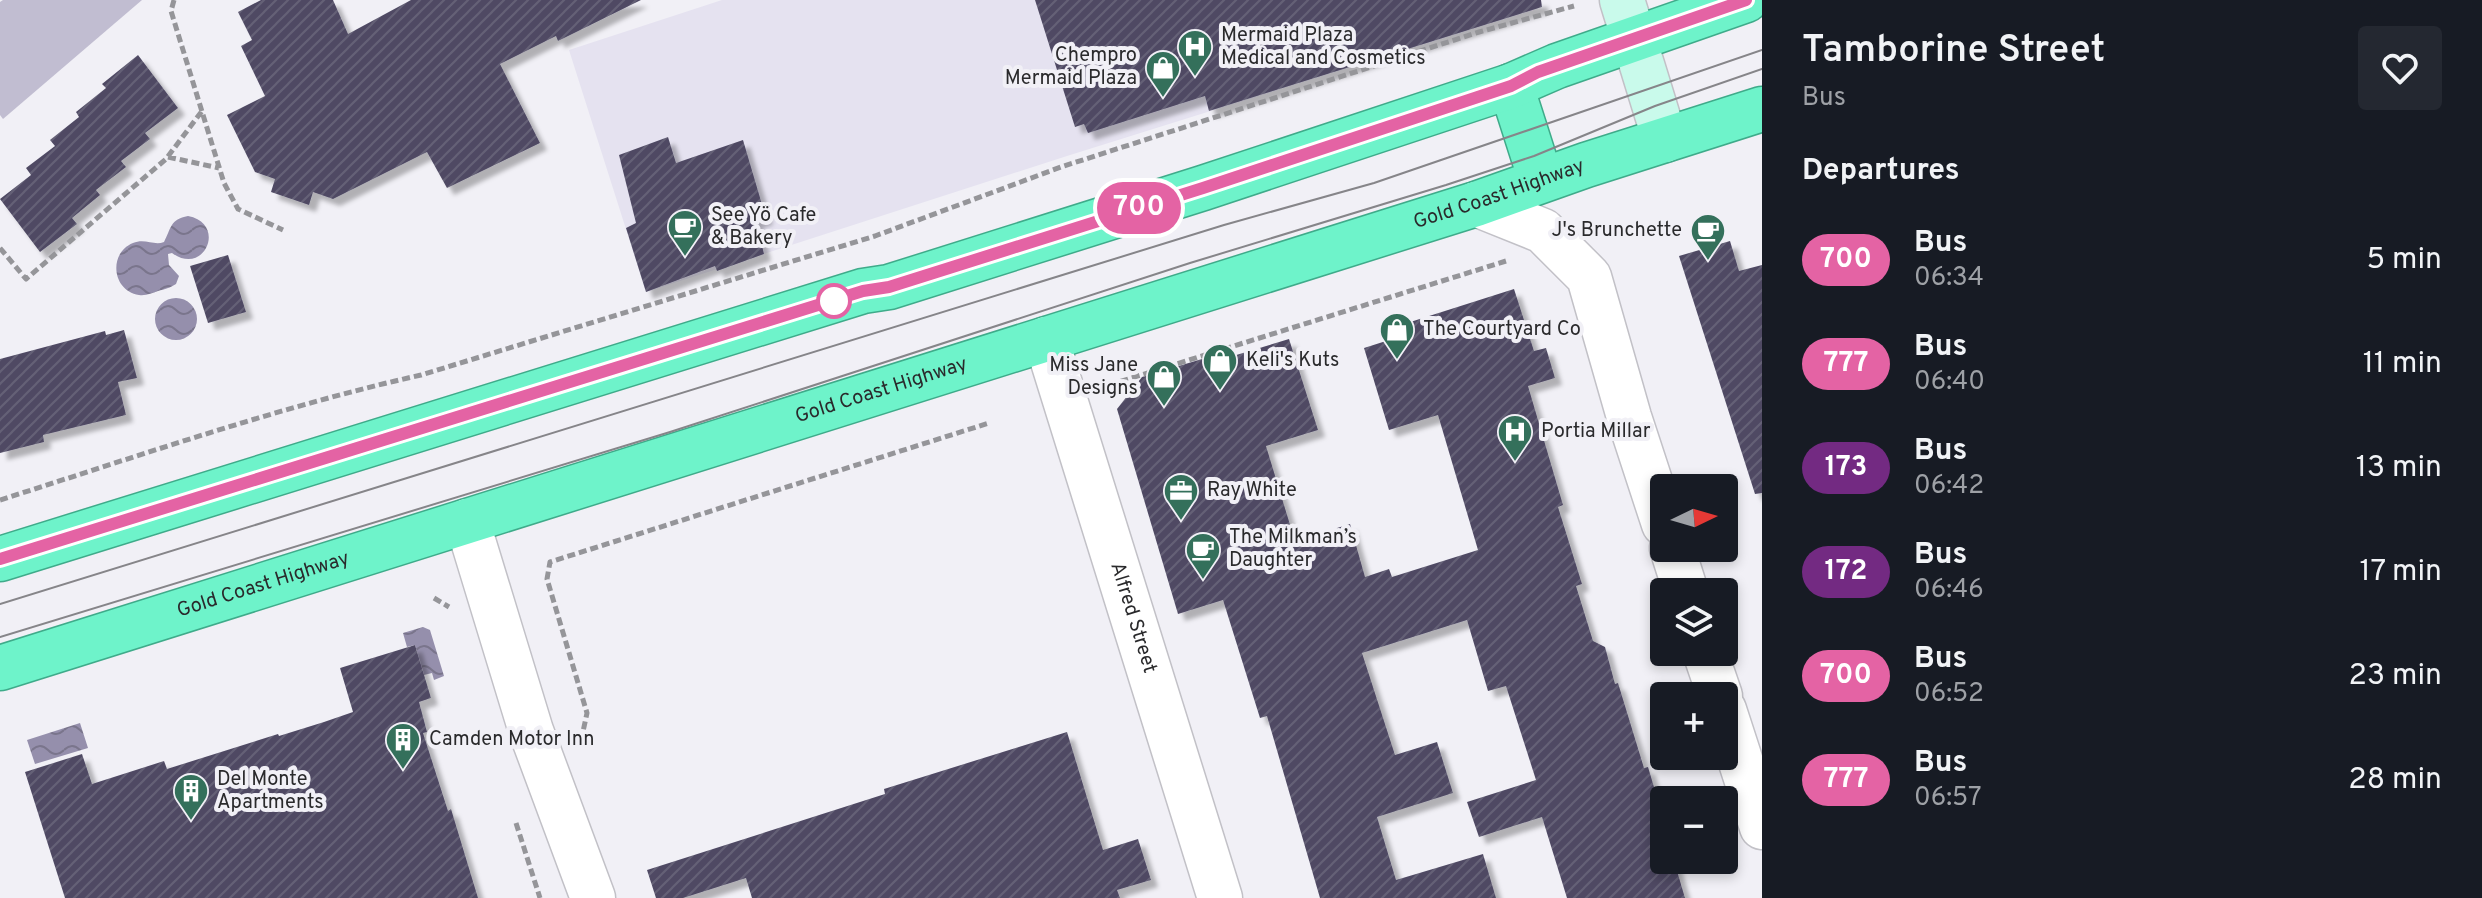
<!DOCTYPE html>
<html lang="en">
<head>
<meta charset="utf-8">
<style>
  :root { --surface:#171b24; --page:#242831; --text:#f1f3f6; --muted:#9ea1a6 }
  body { margin:0; font-family:Overpass,sans-serif; background:var(--page); color:var(--text); height:100vh; display:flex; flex-direction:column; font-size:30px; white-space:nowrap }
  * { box-sizing:border-box; margin:0 }
  p { font-size:26px; color:var(--muted) }
  .icon { flex:none; width:44px; height:44px; fill:none; stroke:currentColor; stroke-width:2; stroke-linecap:round; stroke-linejoin:round }
  .map { position:relative; flex:1; overflow:hidden }
  .sheet { display:flex; flex-direction:column; background:var(--surface); width:720px }
  .sheet>* { flex:none }
  .badge { padding:0 16px; border-radius:26px; font-size:28px; line-height:52px }
  .needle { width:52px; rotate:85deg }
  .fabs { position:absolute; left:1650px; top:474px; display:grid; gap:16px }
  .fabs a { display:grid; place-items:center; width:88px; height:88px; border-radius:8px; background:var(--surface); box-shadow:0 4px 12px #0003; font-size:40px }
  .map>.badge { position:absolute; translate:-50% -50%; box-shadow:0 0 0 4px #fff }
  h2 { padding:0 40px; font-size:30px; line-height:72px }
  .round { display:grid; place-items:center; flex:none; width:84px; height:84px; border-radius:8px; background:var(--page) }
  .overview { display:flex; align-items:center; justify-content:space-between; height:136px; padding:0 40px }
  h1 { font-size:38px; font-weight:600; line-height:60px }
  ul { padding:0; list-style:none }
  li { display:flex; align-items:center; gap:24px; height:104px; padding:0 40px }
  li div { flex:1 }
  li b { display:block; font-size:30px }
  li em { font-style:normal }
  li .badge { min-width:88px; font-weight:700; text-align:center }
  main { display:flex; flex:1; min-height:0 }
  .map>svg:first-child { display:block }
</style>
</head>
<body>
<main>
<div class="map">
<svg width="1762" height="898" viewBox="0 0 1762 898">
  <defs>
    <pattern id="water-waves" width="16" height="10" patternUnits="userSpaceOnUse" patternTransform="scale(2)"><rect width="16" height="10" fill="#958fac"/><path d="M0 5q4-4 8 0t8 0" fill="none" stroke="#7a758c"/></pattern>
    <pattern id="building-hatch" width="6" height="6" patternUnits="userSpaceOnUse" patternTransform="scale(2)"><rect width="6" height="6" fill="#4f4a64"/><path d="M-1 1l2-2M0 6l6-6M5 7l2-2" fill="none" stroke="#656176"/></pattern>
    <filter id="shadow"><feDropShadow dx="7" dy="7" stdDeviation="2" flood-color="#0004"/></filter>
  </defs>
  <rect width="100%" height="100%" fill="#f1f0f6"/>
  <path fill="#e5e2f0" d="M722 0H1541L1536 9 1067 156 646 292 569 50Z"/>
  <path fill="#c1bdd1" d="M3 0H142L3 119 0 115V2Z"/>
  <path fill="url(#water-waves)" d="M188 216C227 223 205 277 172 253L168 254 169 265 179 276 176 284C170 288 165 289 158 291 152 293 146 296 139 295 112 291 108 253 133 243 145 238 154 246 164 242 171 229 170 219 188 216Z
    M155 319a21 21 0 1 1 42 0a21 21 0 1 1-42 0Z
    M423 627 430 630 444 676 434 680 432 673 424 675 415 645 407 647 403 633Z
    M80 723 88 748 35 764 27 740Z"/>
  <path fill="url(#building-hatch)" filter="url(#shadow)" d="M261 0H333L348 34 411 0H641L558 41 556 36 500 64 540 143 447 188 427 152 333 199 313 192 309 205 271 192 275 179 255 172 227 115 265 96 241 46 252 40 238 12Z
    M1035 0H1541L1542 7 1209 111 1205 96 1088 133 1084 124 1075 127Z
    M138 55 178 108 145 133 150 139 121 161 126 167 96 190 100 195 72 218 77 224 40 252 0 199 31 175 26 168 55 146 50 140 79 117 76 112 106 88 102 84Z
    M668 137 676 163 743 140 766 218 756 221 764 254 717 271 715 266 646 292 626 228 636 223 619 155Z
    M1730 241 1739 271 1762 265V493L1755 494 1679 256Z
    M228 255 246 312 208 323 190 266Z
    M1514 289 1534 351 1546 348 1555 378 1528 386 1563 505 1558 507 1582 584 1576 586 1593 641 1605 647 1615 684 1618 683 1644 768 1648 767 1657 797 1653 799 1664 834V860H1672L1675 864 1685 898H1567L1542 817 1479 837 1467 802 1536 780 1506 686 1488 691 1467 620 1362 653 1395 755 1437 742 1453 793 1377 817 1396 880 1483 854 1496 898H1320L1267 716 1260 718 1223 600 1178 614 1117 409 1142 377 1222 353 1223 359 1289 339 1318 430 1266 446 1295 541 1350 524 1365 577 1389 569 1392 577 1478 550 1438 415 1389 430 1364 348 1386 341 1382 331Z
    M124 330 137 378 118 382 126 415 43 435 44 442 0 453V359L105 331 106 335Z
    M415 645 431 698 419 702 427 732 423 733 448 811 451 809 478 898H65L25 772 82 754 92 784 164 761 167 769 278 734 279 736 324 722 353 712 340 668Z
    M1067 732 1103 850 1138 839 1151 880 1117 890 1120 898H752L746 878 683 898H656L647 870 885 794 884 789Z"/>
  <g fill="none" stroke-linecap="round" stroke-linejoin="round">
    <defs>
      <g id="minor">
        <path d="M1476 204 1543 231 1589 277 1629 417 1664 524"/>
        <path id="s1" d="M1046 339 1220 898"/>
        <path d="M467 521 531 731 593 898"/>
        <path d="M1672 548 1686 592"/>
        <path d="M1705 652 1720 696"/>
        <path d="M1724 710 1762 827"/>
      </g>
      <path id="secondary" d="M1622 0 1665 140"/>
      <g id="trunk">
        <path d="M1511 86 1541 180"/>
        <path d="M0 559 863 291 889 287 1203 188 1511 86 1557 66 1746 0"/>
        <path id="s2" d="M0 668 1476 204 1586 165 1762 109"/>
      </g>
    </defs>
    <use href="#minor" stroke="#c2c1c7" stroke-width="47"/>
    <use href="#secondary" stroke="#c2c1c7" stroke-width="47"/>
    <use href="#trunk" stroke="#3fab8a" stroke-width="47"/>
    <path stroke="#959599" stroke-width="5" stroke-dasharray="8 4" stroke-linecap="butt" d="M174 0 171 11 224 183 238 209 283 230
      M168 157 219 168
      M1599 227 1605 225 1637 228
      M0 248 26 279 166 159 202 111
      M1109 385 1506 261
      M0 500C139 456 278 407 421 375L875 236 1061 167 1479 32 1574 6
      M434 598 449 607
      M581 741 587 713 547 579 550 562 989 423
      M516 823 540 898"/>
    <use href="#minor" stroke="#fff" stroke-width="44"/>
    <use href="#secondary" stroke="#c9faeb" stroke-width="44"/>
    <use href="#trunk" stroke="#6ef3ca" stroke-width="44"/>
    <path stroke="#868589" stroke-width="2" d="M0 604 1224 225 1374 183 1762 50
      M0 637 670 432 1190 263 1446 185 1534 156 1655 106 1762 69"/>
  </g>
  <g fill="none" stroke-linecap="round" stroke-linejoin="round">
    <defs>
      <path id="line" d="M0 559 863 291 889 287 1203 188 1511 86 1538 72 1746 0"/>
    </defs>
    <use href="#line" stroke="#fff" stroke-width="18"/>
    <use href="#line" stroke="#e463a4" stroke-width="12"/>
  </g>
  <defs>
    <symbol id="hospital-pin" viewBox="-11 -11 22 30"><path d="M0 17L-7.5 6A9.5 9.5 0 1 1 7.5 6Z" fill="#34705b" stroke="#f1f0f6"/><path d="M-5-5h3v3.5h4V-5h3V5h-3V1.5h-4V5h-3Z" fill="#fff"/></symbol>
    <symbol id="shop-pin" viewBox="-11 -11 22 30"><path d="M0 17L-7.5 6A9.5 9.5 0 1 1 7.5 6Z" fill="#34705b" stroke="#f1f0f6"/><path d="M-5-2.5h2.3a2.7 3.5 0 0 1 5.4 0H5L5.5 6h-11ZM-1.5-2.5h3a1.5 2.3 0 0 0-3 0Z" fill="#fff"/></symbol>
    <symbol id="cafe-pin" viewBox="-11 -11 22 30"><path d="M0 17L-7.5 6A9.5 9.5 0 1 1 7.5 6Z" fill="#34705b" stroke="#f1f0f6"/><path d="M-5.5-4.5H6V0H3Q3 3.5 0 3.5H-2.5Q-5.5 3.5-5.5 0ZM3-3.2v2h1.7v-2ZM-6 4.5H4V6H-6Z" fill="#fff"/></symbol>
    <symbol id="office-pin" viewBox="-11 -11 22 30"><path d="M0 17L-7.5 6A9.5 9.5 0 1 1 7.5 6Z" fill="#34705b" stroke="#f1f0f6"/><path d="M-6-3h4V-5.5h4V-3h4V5H-6ZM-1-4.5V-3h2v-1.5ZM-6 0V1H6V0Z" fill="#fff"/></symbol>
    <symbol id="building-pin" viewBox="-11 -11 22 30"><path d="M0 17L-7.5 6A9.5 9.5 0 1 1 7.5 6Z" fill="#34705b" stroke="#f1f0f6"/><path d="M-4-6H4V6H1V3H-1V6H-4ZM-2.5-4.3h1.7v1.8h-1.7ZM.8-4.3h1.7v1.8H.8ZM-2.5-1h1.7V.8h-1.7ZM.8-1h1.7V.8H.8Z" fill="#fff"/></symbol>
  </defs>
  <g fill-rule="evenodd">
    <use href="#hospital-pin" x="1175" y="27" width="40" height="54"/>
    <use href="#shop-pin" x="1143" y="48" width="40" height="54"/>
    <use href="#cafe-pin" x="665" y="207" width="40" height="54"/>
    <use href="#cafe-pin" x="1688" y="211" width="40" height="54"/>
    <use href="#shop-pin" x="1377" y="310" width="40" height="54"/>
    <use href="#shop-pin" x="1200" y="341" width="40" height="54"/>
    <use href="#shop-pin" x="1144" y="357" width="40" height="54"/>
    <use href="#hospital-pin" x="1495" y="412" width="40" height="54"/>
    <use href="#office-pin" x="1161" y="471" width="40" height="54"/>
    <use href="#cafe-pin" x="1183" y="530" width="40" height="54"/>
    <use href="#building-pin" x="383" y="720" width="40" height="54"/>
    <use href="#building-pin" x="171" y="771" width="40" height="54"/>
  </g>
  <circle fill="#fff" stroke="#e463a4" stroke-width="4" cx="834" cy="301" r="16"/>
  <g text-anchor="middle" dominant-baseline="central" stroke-width="8" stroke-linejoin="round" paint-order="stroke">
    <g font-size="20" fill="#2a2a2c" stroke="#f1f0f6" text-anchor="start">
      <text x="1221" y="36">Mermaid Plaza<tspan x="1221" dy="23">Medical and Cosmetics</tspan></text>
      <text x="1137" y="56" text-anchor="end">Chempro<tspan x="1137" dy="23">Mermaid Plaza</tspan></text>
      <text x="711" y="216">See Yö Cafe<tspan x="711" dy="23">&amp; Bakery</tspan></text>
      <text x="1682" y="231" text-anchor="end">J's Brunchette</text>
      <text x="1423" y="330">The Courtyard Co</text>
      <text x="1246" y="361">Keli's Kuts</text>
      <text x="1138" y="366" text-anchor="end">Miss Jane<tspan x="1138" dy="23">Designs</tspan></text>
      <text x="1541" y="432">Portia Millar</text>
      <text x="1207" y="491">Ray White</text>
      <text x="1229" y="538">The Milkman’s<tspan x="1229" dy="23">Daughter</tspan></text>
      <text x="429" y="740">Camden Motor Inn</text>
      <text x="217" y="780">Del Monte<tspan x="217" dy="23">Apartments</tspan></text>
    </g>
    <g font-size="20" fill="#2a2a2c" stroke="#f1f0f6">
      <text stroke="none"><textPath href="#s2" startOffset="1572">Gold Coast Highway</textPath></text>
      <text stroke="none"><textPath href="#s2" startOffset="924">Gold Coast Highway</textPath></text>
      <text stroke="none"><textPath href="#s2" startOffset="276">Gold Coast Highway</textPath></text>
      <text stroke="none"><textPath href="#s1" startOffset="292">Alfred Street</textPath></text>
    </g>
  </g>
</svg>
<div class="fabs">
<a><svg class="needle" viewBox="-14 -14 28 28"><path d="M0-13l5 13h-10z" fill="#e53935"/><path d="M0 13l5-13h-10z" fill="#9ea1a6"/></svg></a>
<a><svg class="icon" aria-label="layers" viewBox="0 0 24 24"><path d="M12 4l9 5-9 5-9-5zM3 14l9 5 9-5"/></svg></a>
<a>+</a>
<a>−</a>
</div>
<b class="badge" style="left:1139px;top:208px;background:#e463a4;color:#fff">700</b>
</div>
<section class="sheet">
<div class="overview"><div><h1>Tamborine Street</h1><p>Bus</p></div><a class="round"><svg class="icon" aria-label="heart" viewBox="0 0 24 24"><path d="M12 20l-8-8c-3-5 5-10 8-4 3-6 11-1 8 4z"/></svg></a></div>
<h2>Departures</h2>
<ul>
<li><span class="badge" style="background:#e463a4;color:#fff">700</span><div><b>Bus</b><p>06:34</p></div><em>5 min</em></li>
<li><span class="badge" style="background:#e463a4;color:#fff">777</span><div><b>Bus</b><p>06:40</p></div><em>11 min</em></li>
<li><span class="badge" style="background:#732a82;color:#fff">173</span><div><b>Bus</b><p>06:42</p></div><em>13 min</em></li>
<li><span class="badge" style="background:#732a82;color:#fff">172</span><div><b>Bus</b><p>06:46</p></div><em>17 min</em></li>
<li><span class="badge" style="background:#e463a4;color:#fff">700</span><div><b>Bus</b><p>06:52</p></div><em>23 min</em></li>
<li><span class="badge" style="background:#e463a4;color:#fff">777</span><div><b>Bus</b><p>06:57</p></div><em>28 min</em></li>
</ul>
</section>
</main>
</body>
</html>
